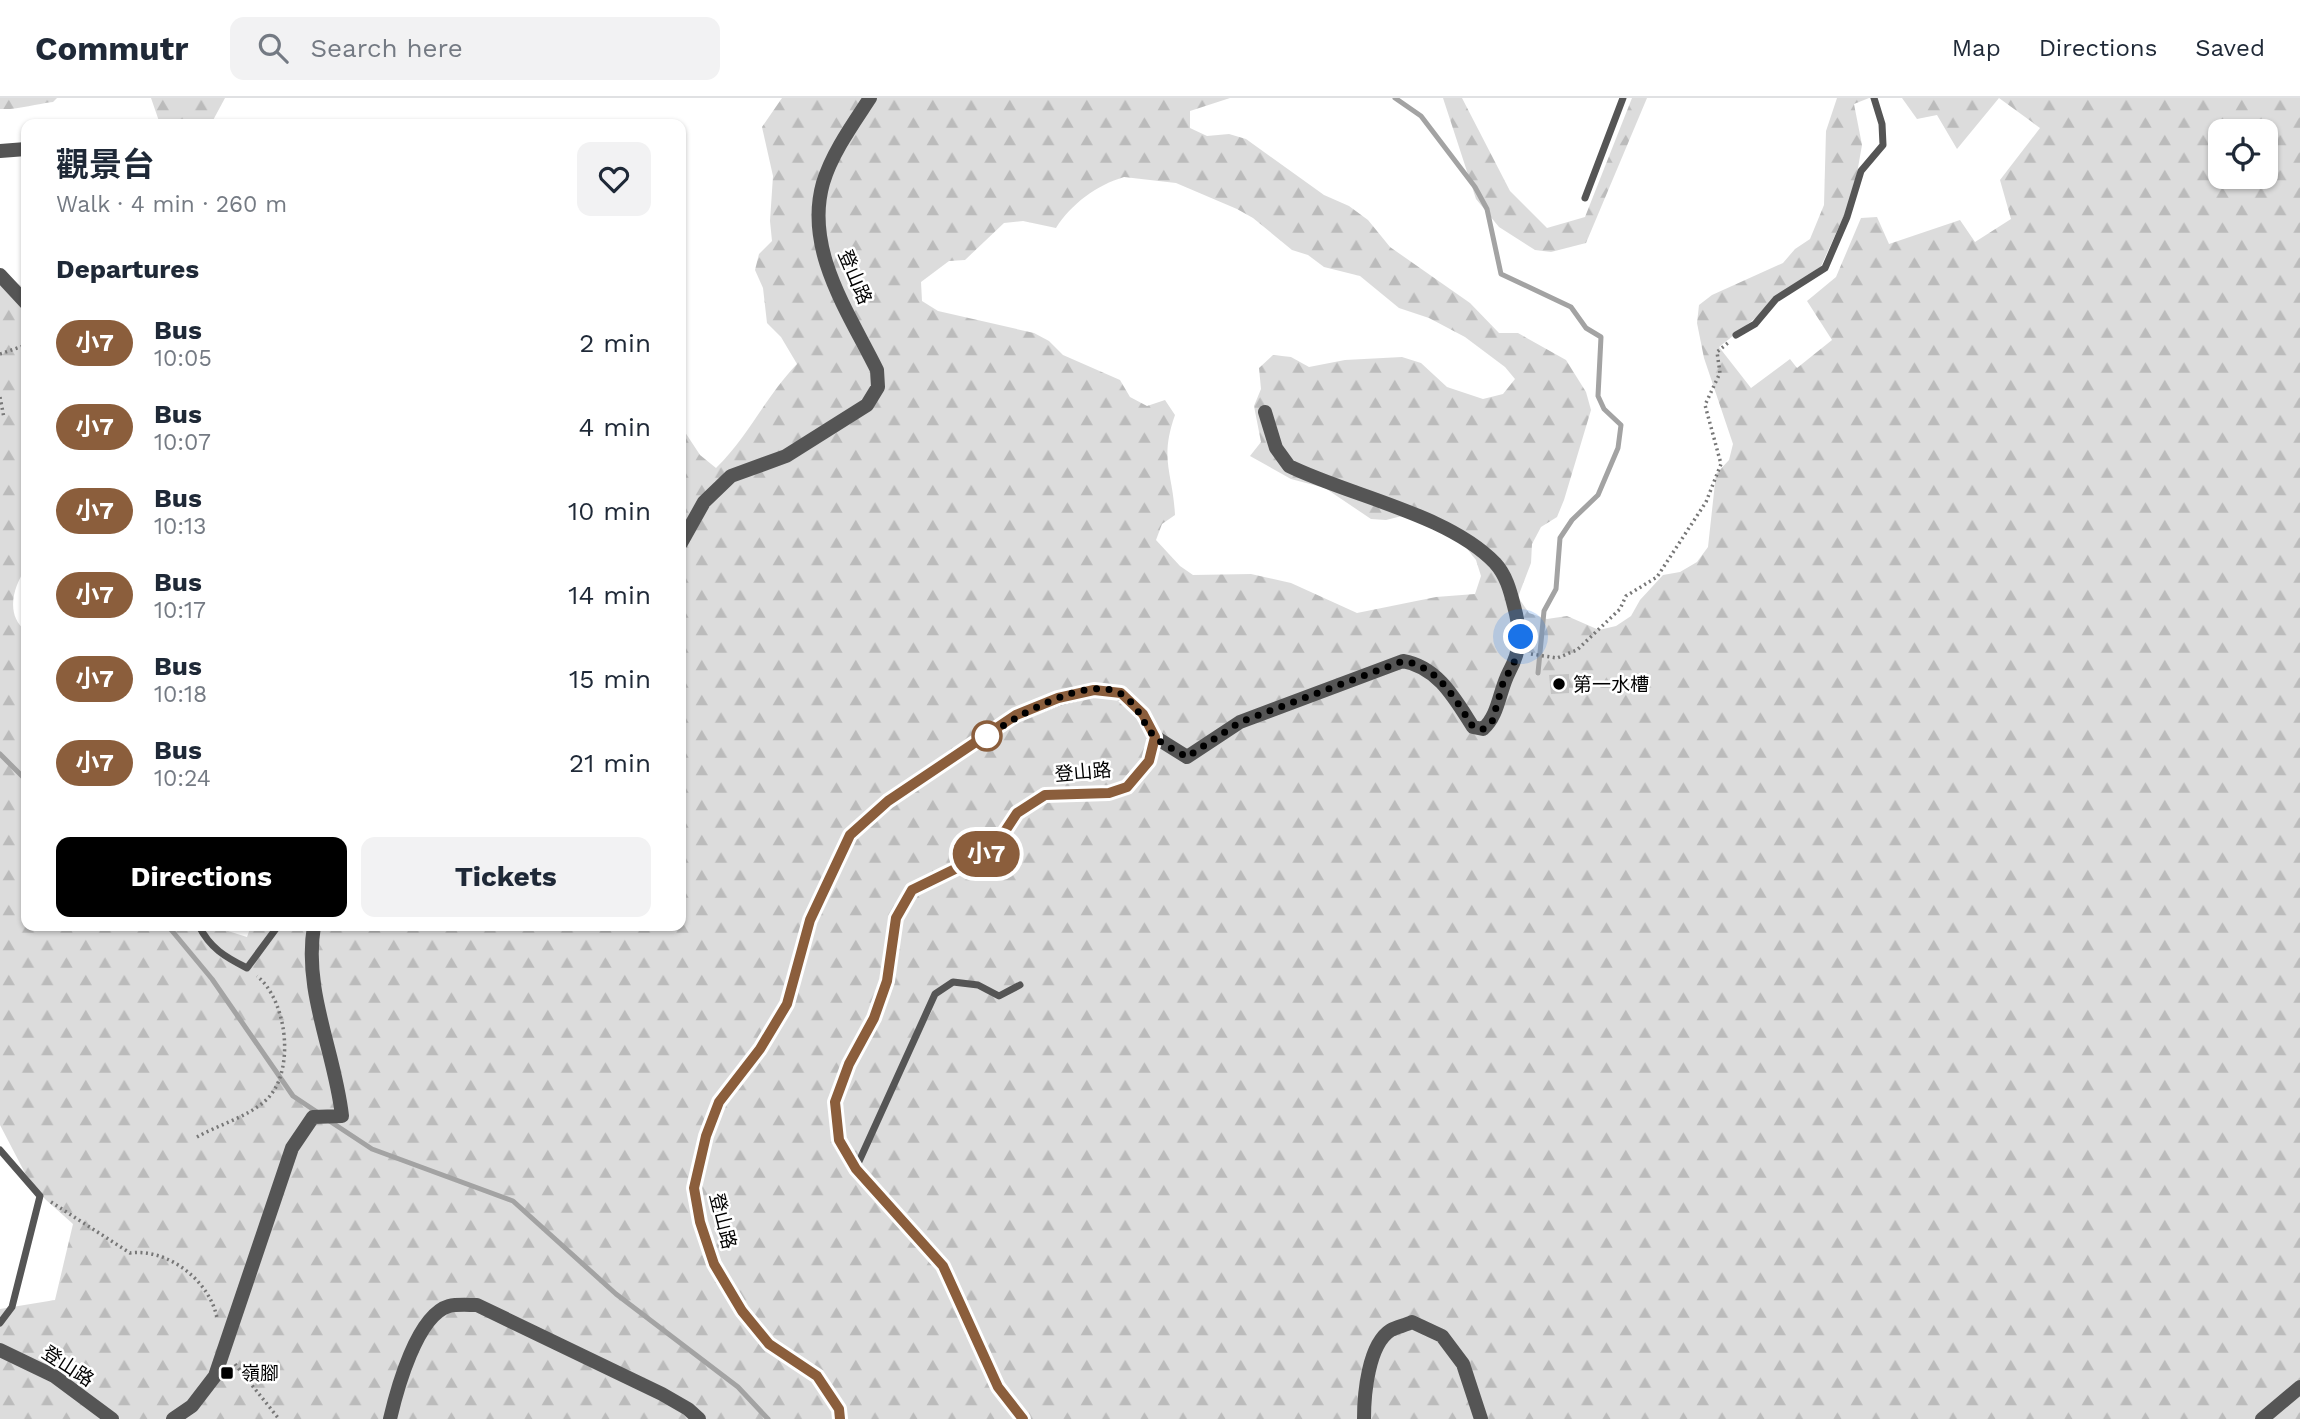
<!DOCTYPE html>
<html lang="en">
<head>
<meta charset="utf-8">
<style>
  :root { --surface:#fff; --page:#f2f2f3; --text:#1f2937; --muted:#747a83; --line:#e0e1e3; --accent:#000 }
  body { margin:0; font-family:"Work Sans","Noto Sans TC",sans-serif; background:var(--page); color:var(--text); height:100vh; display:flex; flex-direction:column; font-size:26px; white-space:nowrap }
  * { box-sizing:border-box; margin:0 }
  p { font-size:23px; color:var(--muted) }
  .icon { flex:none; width:38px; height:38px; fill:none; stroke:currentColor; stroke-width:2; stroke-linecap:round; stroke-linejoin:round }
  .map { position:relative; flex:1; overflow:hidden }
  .drawer { position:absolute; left:21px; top:21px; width:665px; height:812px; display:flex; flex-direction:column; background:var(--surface); border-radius:14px; box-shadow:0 2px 5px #0004 }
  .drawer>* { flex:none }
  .badge { padding:0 14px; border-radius:23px; font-size:24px; line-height:46px }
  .controls { position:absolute; left:2208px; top:21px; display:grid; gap:14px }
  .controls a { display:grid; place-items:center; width:70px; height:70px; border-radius:14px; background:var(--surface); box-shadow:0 2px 5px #0004; font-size:35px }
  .you { position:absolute; width:35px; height:35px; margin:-18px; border:5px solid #fff; border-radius:50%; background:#1a73e8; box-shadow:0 0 0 10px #1a73e833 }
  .map>.badge { position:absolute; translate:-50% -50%; box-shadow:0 0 0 4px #fff }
  h2 { padding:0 35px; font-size:26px; line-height:63px }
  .round { display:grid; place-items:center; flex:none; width:74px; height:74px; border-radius:14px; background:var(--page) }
  .head { display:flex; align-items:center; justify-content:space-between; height:119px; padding:0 35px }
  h1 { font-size:33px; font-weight:700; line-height:52px }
  .primary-button { display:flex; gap:14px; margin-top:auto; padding:14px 35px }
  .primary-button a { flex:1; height:80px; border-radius:14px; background:var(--accent); color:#fff; font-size:28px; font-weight:700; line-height:80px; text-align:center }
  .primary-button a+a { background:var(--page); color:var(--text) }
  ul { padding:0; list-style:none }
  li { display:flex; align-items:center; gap:21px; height:84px; padding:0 35px }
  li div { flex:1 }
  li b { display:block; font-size:26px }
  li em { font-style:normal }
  li .badge { min-width:77px; font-weight:700; text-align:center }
  header { display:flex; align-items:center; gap:42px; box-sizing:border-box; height:98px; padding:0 35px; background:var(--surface); border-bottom:2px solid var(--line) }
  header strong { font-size:33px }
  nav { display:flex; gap:38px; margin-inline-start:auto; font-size:24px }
  .search { width:490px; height:63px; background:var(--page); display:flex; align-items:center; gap:18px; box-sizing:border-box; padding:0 24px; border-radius:14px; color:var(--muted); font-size:26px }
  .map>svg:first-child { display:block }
</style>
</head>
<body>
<header>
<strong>Commutr</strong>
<div class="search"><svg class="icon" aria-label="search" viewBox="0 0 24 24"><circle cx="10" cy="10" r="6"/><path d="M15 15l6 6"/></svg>Search here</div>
<nav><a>Map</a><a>Directions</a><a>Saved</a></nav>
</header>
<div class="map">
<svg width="2300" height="1321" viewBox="0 0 2300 1321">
  <defs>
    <pattern id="forest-firs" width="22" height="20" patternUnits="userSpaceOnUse" patternTransform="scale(1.75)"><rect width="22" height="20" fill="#dcdcdc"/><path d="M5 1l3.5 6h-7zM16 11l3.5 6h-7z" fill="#bbb"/></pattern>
  </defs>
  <rect width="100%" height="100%" fill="#fff"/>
  <path fill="url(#forest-firs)" fill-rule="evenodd" d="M0 0H57L53 4C35 6 18 12 0 11Z
    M151 0H225L211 26H160Z
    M782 0H1230L1190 13V30L1207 38 1229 36 1246 41 1324 97 1349 108 1368 122 1390 149 1470 205 1499 235H1518L1566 262 1586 294 1591 312 1564 402 1557 419 1541 429 1532 446 1531 465 1518 499 1529 515 1547 521 1567 518 1599 532 1616 528 1631 518 1640 502 1663 477 1680 474 1697 464 1708 449 1716 376 1729 362 1733 346 1704 260 1697 225 1699 207 1712 197 1783 165 1795 151 1810 141 1824 107 1826 33 1837 0H1869L1854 6 1862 47 1853 98 1821 168 1719 249 1751 290 1790 261 1797 270 1832 242 1807 203 1836 179 1861 120 1877 119 1889 146 1960 122 1975 144 2011 121 2000 82 2040 30 1999 0 1957 51 1937 17 1917 21 1902 0H2300V1321H0V1211L55 1202 73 1126 45 1101 25 1075 0 1027V171L26 192V470C13 489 5 517 26 533V828H212L247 839 251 828H681V328L700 357 716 370C748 339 766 298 797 266L781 239 767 225 763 190 755 172 759 156 772 143 770 123 773 78 762 29ZM2221 33H2266V79H2221ZM1124 79 1176 85 1237 111 1253 120 1292 152 1308 157 1324 169 1360 178 1399 210 1429 220 1465 239 1505 269 1515 281 1503 296 1483 301 1447 289 1421 265 1402 259 1345 262 1309 269 1291 259 1273 257 1259 270 1261 291 1254 308 1261 344 1250 358 1291 381 1325 390 1371 421 1386 422 1402 418 1453 433 1476 462 1481 478 1475 496 1436 499 1357 515 1291 485 1251 476 1193 477 1180 468 1156 442 1162 426 1175 417C1173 375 1159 362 1175 317L1165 302 1147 308 1130 299 1120 282 1063 257 1049 243 1034 235 938 213 922 203 921 184 949 163 965 162 1004 125 1023 123 1056 130C1071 106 1097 87 1124 79Z
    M1443 0H1462L1510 93 1547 130 1585 119 1632 0H1647L1586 145 1551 154 1535 152 1499 129 1476 101Z"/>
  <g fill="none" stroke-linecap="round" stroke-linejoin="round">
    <path stroke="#a3a3a3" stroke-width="5" d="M1395 0 1421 18 1475 89 1487 111 1501 176 1571 209 1586 230 1601 239 1598 298 1604 311 1621 327 1618 350 1598 397 1572 422 1560 440 1556 491 1544 513 1538 575
      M0 656 26 682
      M168 828 212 881 293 998 320 1016
      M328 1022 372 1051 513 1103 616 1196 738 1289 768 1321"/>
  </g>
  <path fill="#c4c4c4" d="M1569 576V595L1551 596 1549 577Z"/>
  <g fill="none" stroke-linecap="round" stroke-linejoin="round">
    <path stroke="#777" stroke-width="3.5" stroke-dasharray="2 3.5" stroke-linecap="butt" d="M0 256 26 247
      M0 299 4 320
      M1531 556 1557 560 1577 552 1620 511 1626 498 1657 479 1706 404 1721 366 1705 307 1720 275 1717 254 1729 244
      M197 1039C218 1027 247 1019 265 1003 296 976 288 903 257 878
      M51 1104 130 1155C168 1150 210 1183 217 1220
      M235 1266 279 1321"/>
    <path stroke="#555" stroke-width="7" d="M1585 100 1623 0
      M1736 237 1755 226 1776 201 1825 170 1847 119 1861 73 1883 47 1882 26 1874 0
      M199 828C210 850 225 859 247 870L278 828
      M0 1052 40 1098 12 1209 0 1225
      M856 1070 935 896 953 884 978 887 999 898 1020 887"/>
    <path stroke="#555" stroke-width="14" d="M0 53 26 51
      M0 177 26 205
      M681 445 704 404 731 378 786 358 867 307 878 289 877 272C849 215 804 152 823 85 832 55 853 26 870 0
      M1155 639 1187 659 1240 624 1403 563C1438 569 1455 601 1473 629L1483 631C1499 617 1499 593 1509 574 1522 550 1521 534 1514 508 1510 492 1506 477 1495 465 1448 416 1350 398 1289 368L1276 350 1265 314
      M0 1252 54 1278 112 1321
      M173 1321 192 1308 215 1278 292 1050 313 1019 342 1018C335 954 303 893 314 828
      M390 1321C397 1291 417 1217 449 1208 457 1206 468 1207 477 1207L662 1296 688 1311 699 1321
      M840 1321 839 1311 817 1278 769 1246 742 1213 714 1166 700 1124 694 1090 706 1038 719 1004 760 951 787 906 810 823 850 737 888 703 1016 617 1058 601 1094 592 1120 595 1143 616 1155 639 1149 663 1127 689 1109 695 1045 697 1017 715 992 753 912 792 896 820 887 883 874 920 849 966 835 1004 839 1043 856 1071 943 1168 998 1289 1023 1321
      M1364 1321C1364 1297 1368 1246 1391 1232 1397 1229 1406 1227 1412 1224L1442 1238 1463 1266 1481 1321
      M2262 1321 2300 1289"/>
  </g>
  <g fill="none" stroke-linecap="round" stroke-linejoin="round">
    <defs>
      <path id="line" d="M840 1321 839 1311 817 1278 769 1246 742 1213 714 1166 700 1124 694 1090 706 1038 719 1004 760 951 787 906 810 822 850 737 888 703 1016 617 1058 600 1094 592 1121 595 1143 616 1155 639 1149 663 1127 689 1109 695 1045 697 1017 715 992 753 912 792 896 820 887 883 874 920 849 966 835 1004 839 1042 856 1071 943 1168 998 1289 1023 1321"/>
    </defs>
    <use href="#line" stroke="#fff" stroke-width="16"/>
    <use href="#line" stroke="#8b5e3c" stroke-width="10"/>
    <path stroke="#000" stroke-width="7" stroke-dasharray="0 12.6" d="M987 638 985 640C1012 620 1090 574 1123 597 1141 610 1142 626 1155 639 1163 647 1177 653 1187 659L1240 624 1403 563C1438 568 1455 601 1473 629L1483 631 1492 624 1503 585 1518 557 1521 539"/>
  </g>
  <g fill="#000" stroke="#fff" stroke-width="2.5">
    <circle cx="1559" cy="586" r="7"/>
    <rect x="220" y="1268" width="14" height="14" rx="3.5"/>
  </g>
  <circle fill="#fff" stroke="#8b5e3c" stroke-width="3.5" cx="987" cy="638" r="14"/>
  <g text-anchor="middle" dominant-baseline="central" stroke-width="5" stroke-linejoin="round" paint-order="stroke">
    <g font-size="19" fill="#000" stroke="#fff">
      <text transform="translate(855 179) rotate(67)">登山路</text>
      <text transform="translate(1083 674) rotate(-5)">登山路</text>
      <text transform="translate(723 1123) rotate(76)">登山路</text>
      <text transform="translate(68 1268) rotate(33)">登山路</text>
    </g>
    <g font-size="19" fill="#000" stroke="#fff" text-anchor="start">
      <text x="1573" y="586">第一水槽</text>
      <text x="241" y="1275">嶺腳</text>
    </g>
  </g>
</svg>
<div class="controls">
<a><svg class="icon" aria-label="locate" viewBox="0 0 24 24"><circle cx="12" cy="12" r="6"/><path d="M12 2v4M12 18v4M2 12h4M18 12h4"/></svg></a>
</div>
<div class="you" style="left:1521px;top:539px"></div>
<b class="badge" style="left:986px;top:756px;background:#8b5e3c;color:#fff">小7</b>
<section class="drawer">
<div class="head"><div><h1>觀景台</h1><p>Walk · 4 min · 260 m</p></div><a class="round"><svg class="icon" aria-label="heart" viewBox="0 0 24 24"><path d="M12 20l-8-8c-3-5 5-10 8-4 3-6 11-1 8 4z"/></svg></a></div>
<h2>Departures</h2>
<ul>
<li><span class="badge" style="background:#8b5e3c;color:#fff">小7</span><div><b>Bus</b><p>10:05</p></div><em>2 min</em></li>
<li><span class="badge" style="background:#8b5e3c;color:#fff">小7</span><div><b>Bus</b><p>10:07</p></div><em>4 min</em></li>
<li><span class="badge" style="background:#8b5e3c;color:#fff">小7</span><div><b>Bus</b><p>10:13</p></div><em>10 min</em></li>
<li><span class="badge" style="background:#8b5e3c;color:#fff">小7</span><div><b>Bus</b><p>10:17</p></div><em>14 min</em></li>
<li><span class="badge" style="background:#8b5e3c;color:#fff">小7</span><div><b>Bus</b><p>10:18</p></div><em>15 min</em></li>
<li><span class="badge" style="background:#8b5e3c;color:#fff">小7</span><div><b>Bus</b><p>10:24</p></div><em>21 min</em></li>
</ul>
<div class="primary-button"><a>Directions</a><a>Tickets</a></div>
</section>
</div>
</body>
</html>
